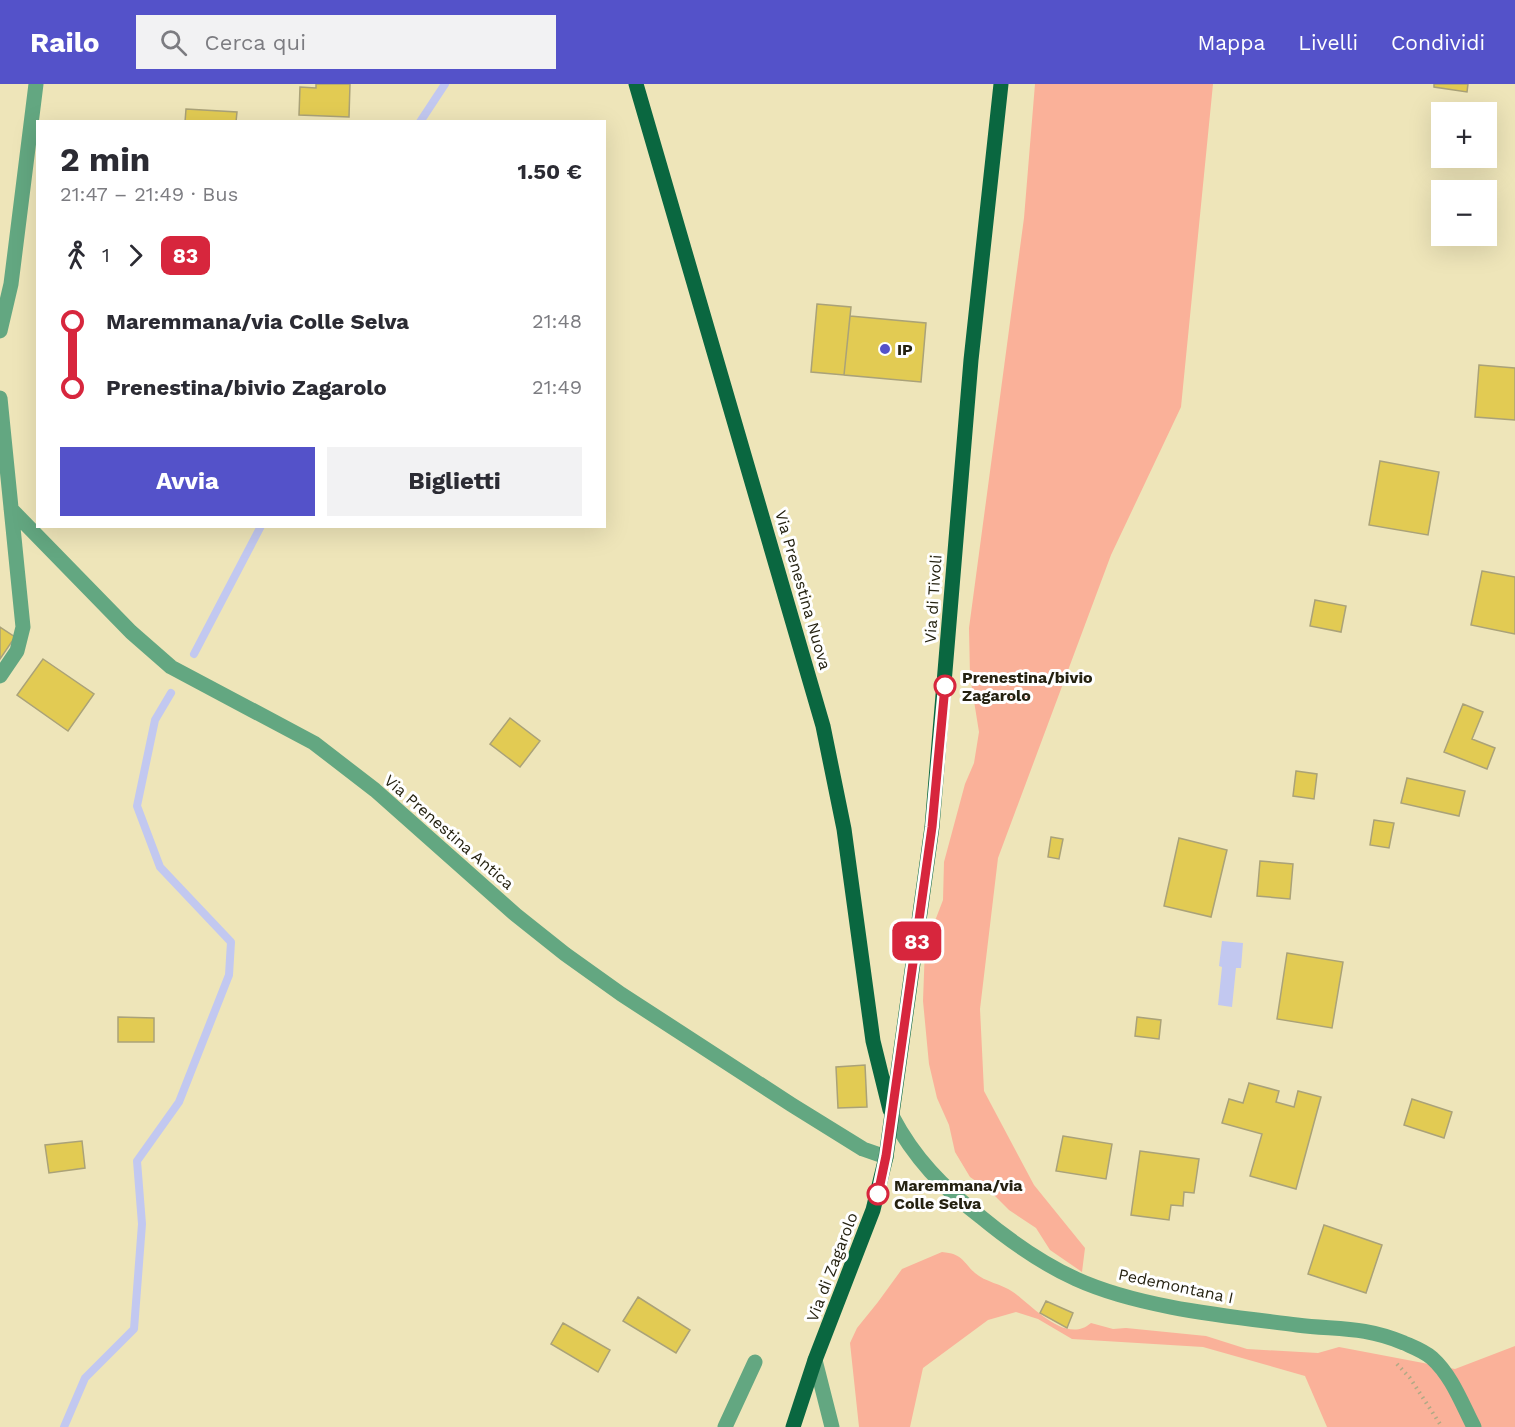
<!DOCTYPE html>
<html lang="it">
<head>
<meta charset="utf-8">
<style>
  :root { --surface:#fff; --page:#f2f2f3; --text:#2b2b33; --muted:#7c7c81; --accent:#5452c9 }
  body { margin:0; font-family:"Work Sans",sans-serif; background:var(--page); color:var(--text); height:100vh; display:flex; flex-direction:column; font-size:22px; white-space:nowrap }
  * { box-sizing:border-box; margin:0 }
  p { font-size:20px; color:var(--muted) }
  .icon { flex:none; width:33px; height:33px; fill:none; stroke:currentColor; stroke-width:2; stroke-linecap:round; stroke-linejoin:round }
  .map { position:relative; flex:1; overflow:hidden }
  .panel { position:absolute; left:36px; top:36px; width:570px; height:408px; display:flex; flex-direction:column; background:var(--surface); border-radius:0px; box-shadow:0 6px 24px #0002 }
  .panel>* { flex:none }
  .badge { padding:0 12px; border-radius:9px; font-size:21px; line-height:39px }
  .fabs { position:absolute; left:1431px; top:18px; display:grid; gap:12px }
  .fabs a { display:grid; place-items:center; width:66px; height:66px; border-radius:0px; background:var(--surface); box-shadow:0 6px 24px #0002; font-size:30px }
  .map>.badge { position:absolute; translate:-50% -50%; box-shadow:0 0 0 3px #fff }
  .legs { display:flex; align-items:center; gap:9px; height:66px; padding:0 24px; font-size:20px }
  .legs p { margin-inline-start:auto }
  .summary { display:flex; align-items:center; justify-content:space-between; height:102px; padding:0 24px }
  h1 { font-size:33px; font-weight:700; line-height:45px }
  .cta { display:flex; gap:12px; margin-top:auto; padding:12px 24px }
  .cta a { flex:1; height:69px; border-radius:0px; background:var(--accent); color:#fff; font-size:24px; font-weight:700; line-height:69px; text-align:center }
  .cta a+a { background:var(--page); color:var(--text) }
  ul { padding:0 24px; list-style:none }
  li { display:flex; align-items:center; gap:21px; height:66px; font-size:22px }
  li i { display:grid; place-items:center; width:9px; height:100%; margin:0 8px; background:currentColor }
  li i::after { content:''; width:15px; height:15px; margin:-8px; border:4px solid; border-radius:50%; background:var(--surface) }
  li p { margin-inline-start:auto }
  li:first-child i { background:linear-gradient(#0000 50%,currentColor 0) }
  li:last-child i { background:linear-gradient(currentColor 50%,#0000 0) }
  header { display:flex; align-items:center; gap:36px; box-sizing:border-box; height:84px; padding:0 30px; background:var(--accent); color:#fff }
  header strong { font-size:28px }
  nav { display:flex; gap:33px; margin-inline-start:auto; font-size:21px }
  .search { width:420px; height:54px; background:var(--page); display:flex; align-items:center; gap:15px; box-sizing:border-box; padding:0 21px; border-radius:0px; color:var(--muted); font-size:22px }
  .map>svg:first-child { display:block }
</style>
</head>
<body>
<header>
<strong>Railo</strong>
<div class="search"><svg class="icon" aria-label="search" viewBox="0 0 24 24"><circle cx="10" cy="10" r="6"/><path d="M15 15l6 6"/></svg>Cerca qui</div>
<nav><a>Mappa</a><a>Livelli</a><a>Condividi</a></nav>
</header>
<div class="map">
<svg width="1515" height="1343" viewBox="0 0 1515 1343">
  <rect width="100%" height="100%" fill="#eee5b9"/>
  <path fill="#fab199" d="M1035 0H1213L1181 323 1111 471 998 774 980 925 984 1007 1034 1101 1085 1164 1082 1188 1050 1166 1036 1144 1009 1126 990 1107 970 1093 955 1068 949 1041 937 1014 929 980 923 917 925 863 943 816 944 778 965 700 974 679 979 648 970 592 969 544 1024 134Z
    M942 1168C963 1170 962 1177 975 1189 985 1198 1002 1200 1013 1208 1033 1222 1066 1261 1091 1239L1113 1245 1126 1244 1206 1252 1247 1265 1318 1269 1339 1263 1455 1285 1515 1262V1343H1327L1305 1292 1203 1263 1072 1255 1038 1235 1016 1228 988 1236 923 1284 910 1343H859L850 1259 857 1244 878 1218 902 1185Z"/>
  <path fill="#c2c8f0" d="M1222 857 1243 859 1241 884H1236L1232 923 1218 921 1222 883 1219 882Z"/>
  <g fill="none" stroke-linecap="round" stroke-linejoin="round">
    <path stroke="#c2c8f0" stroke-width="8" d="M420 38 445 0
      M194 570 261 442
      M64 1343 85 1294 134 1245 142 1140 137 1077 179 1018 229 891 231 858 160 783 137 722 155 636 171 609"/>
  </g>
  <path fill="#e2cb53" stroke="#aaa278" stroke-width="1.5" d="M316 0H350L349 33 299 31 300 3 316 4Z
    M1434 0H1468L1467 8 1434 3Z
    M186 25 237 28 236 38H185Z
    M817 220 851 223 844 291 811 288Z
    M850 232 926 239 921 298 844 291Z
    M1479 281 1515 284V336L1475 333Z
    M1380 377 1439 388 1428 451 1369 441Z
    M1482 487 1515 493V550L1471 541Z
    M1315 516 1346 522 1341 548 1310 542Z
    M0 543 15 553 0 575Z
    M43 575 94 610 68 647 17 611Z
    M1463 620 1483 628 1472 655 1495 664 1487 685 1444 668Z
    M510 634 540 657 520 683 490 660Z
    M1296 687 1317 690 1314 715 1293 712Z
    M1407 694 1465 707 1459 732 1401 719Z
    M1374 736 1394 739 1389 764 1370 761Z
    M1051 753 1063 755 1059 775 1048 773Z
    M1179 754 1227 766 1211 833 1164 822Z
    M1260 777 1293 780 1290 815 1257 812Z
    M1287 869 1343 878 1332 944 1277 935Z
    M118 933 154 934V958H118Z
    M1137 933 1161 936 1159 955 1135 952Z
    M865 981 867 1023 838 1024 836 983Z
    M1249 999 1279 1007 1276 1018 1294 1023 1298 1007 1321 1013 1296 1105 1250 1092 1262 1050 1222 1039 1229 1015 1243 1019Z
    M1412 1015 1452 1028 1444 1054 1404 1041Z
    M1063 1052 1112 1060 1106 1095 1056 1087Z
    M82 1057 85 1084 49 1089 45 1061Z
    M1140 1067 1199 1075 1194 1109 1184 1108 1183 1122 1171 1121 1169 1136 1131 1131Z
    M1324 1141 1382 1161 1366 1209 1308 1190Z
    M638 1213 690 1246 676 1269 623 1237Z
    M1046 1217 1073 1229 1067 1244 1040 1229Z
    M563 1239 610 1266 598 1288 551 1260Z"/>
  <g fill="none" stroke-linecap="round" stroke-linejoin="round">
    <path stroke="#b0a985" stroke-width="4" stroke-dasharray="1.5 4.5" stroke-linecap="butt" d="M1397 1280 1410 1294 1442 1343"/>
    <path stroke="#63a781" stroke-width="15" d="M0 247 11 200 36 0
      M0 314 23 543 17 567 0 592
      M11 425 131 548 171 583 314 659 375 706 516 831 565 870 621 910 792 1021 863 1065 886 1073
      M892 1032C914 1074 943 1104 981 1133 1010 1157 1041 1179 1076 1195 1140 1224 1227 1232 1297 1241 1338 1246 1363 1242 1404 1259 1413 1263 1424 1267 1432 1274 1452 1292 1462 1320 1474 1343
      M815 1276 832 1343
      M725 1343 755 1278"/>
    <path stroke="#0a6740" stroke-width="15" d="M636 0 823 642 844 745 873 957 890 1026
      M793 1343 815 1276 873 1126 886 1073 932 743 971 276 1001 0"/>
  </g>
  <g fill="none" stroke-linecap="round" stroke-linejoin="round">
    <defs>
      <path id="line-1" d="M878 1110 886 1072 932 743 945 602"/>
    </defs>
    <use href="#line-1" stroke="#fff" stroke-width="14"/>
    <use href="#line-1" stroke="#d7263d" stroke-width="9"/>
  </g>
  <circle fill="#5452c9" stroke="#fff" stroke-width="2" cx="885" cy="265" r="6"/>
  <g fill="#fff" stroke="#d7263d" stroke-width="3">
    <circle cx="945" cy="602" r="10"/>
    <circle cx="878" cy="1110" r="10"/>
  </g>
  <g text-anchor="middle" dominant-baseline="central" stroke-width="6" stroke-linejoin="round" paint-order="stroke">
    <g font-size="16" font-weight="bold" fill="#252211" stroke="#fff" text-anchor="start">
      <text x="897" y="265">IP</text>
    </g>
    <g font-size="16" fill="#252211" stroke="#fff">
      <text transform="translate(803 506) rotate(74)">Via Prenestina Nuova</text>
      <text transform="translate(933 515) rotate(-86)">Via di Tivoli</text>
      <text transform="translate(449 748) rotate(41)">Via Prenestina Antica</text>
      <text transform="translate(832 1183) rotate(-69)">Via di Zagarolo</text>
      <text transform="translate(1176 1202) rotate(12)">Pedemontana I</text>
    </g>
    <g font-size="16" font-weight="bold" fill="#252211" stroke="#fff" text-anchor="start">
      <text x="962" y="593">Prenestina/bivio<tspan x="962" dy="18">Zagarolo</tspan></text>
      <text x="894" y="1101">Maremmana/via<tspan x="894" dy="18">Colle Selva</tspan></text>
    </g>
  </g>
</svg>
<div class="fabs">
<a>+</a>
<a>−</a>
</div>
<b class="badge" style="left:917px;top:857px;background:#d7263d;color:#fff">83</b>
<section class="panel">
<div class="summary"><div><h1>2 min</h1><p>21:47 – 21:49 · Bus</p></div><b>1.50 €</b></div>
<div class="legs"><svg class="icon" aria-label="walk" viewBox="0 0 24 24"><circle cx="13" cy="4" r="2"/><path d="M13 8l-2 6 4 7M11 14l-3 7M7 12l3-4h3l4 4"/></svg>1<svg class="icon" aria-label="forward" viewBox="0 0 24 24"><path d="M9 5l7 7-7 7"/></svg><b class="badge" style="background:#d7263d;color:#fff">83</b></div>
<ul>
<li><i style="color:#d7263d"></i><b>Maremmana/via Colle Selva</b><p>21:48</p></li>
<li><i style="color:#d7263d"></i><b>Prenestina/bivio Zagarolo</b><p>21:49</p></li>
</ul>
<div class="cta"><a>Avvia</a><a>Biglietti</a></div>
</section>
</div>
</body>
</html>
